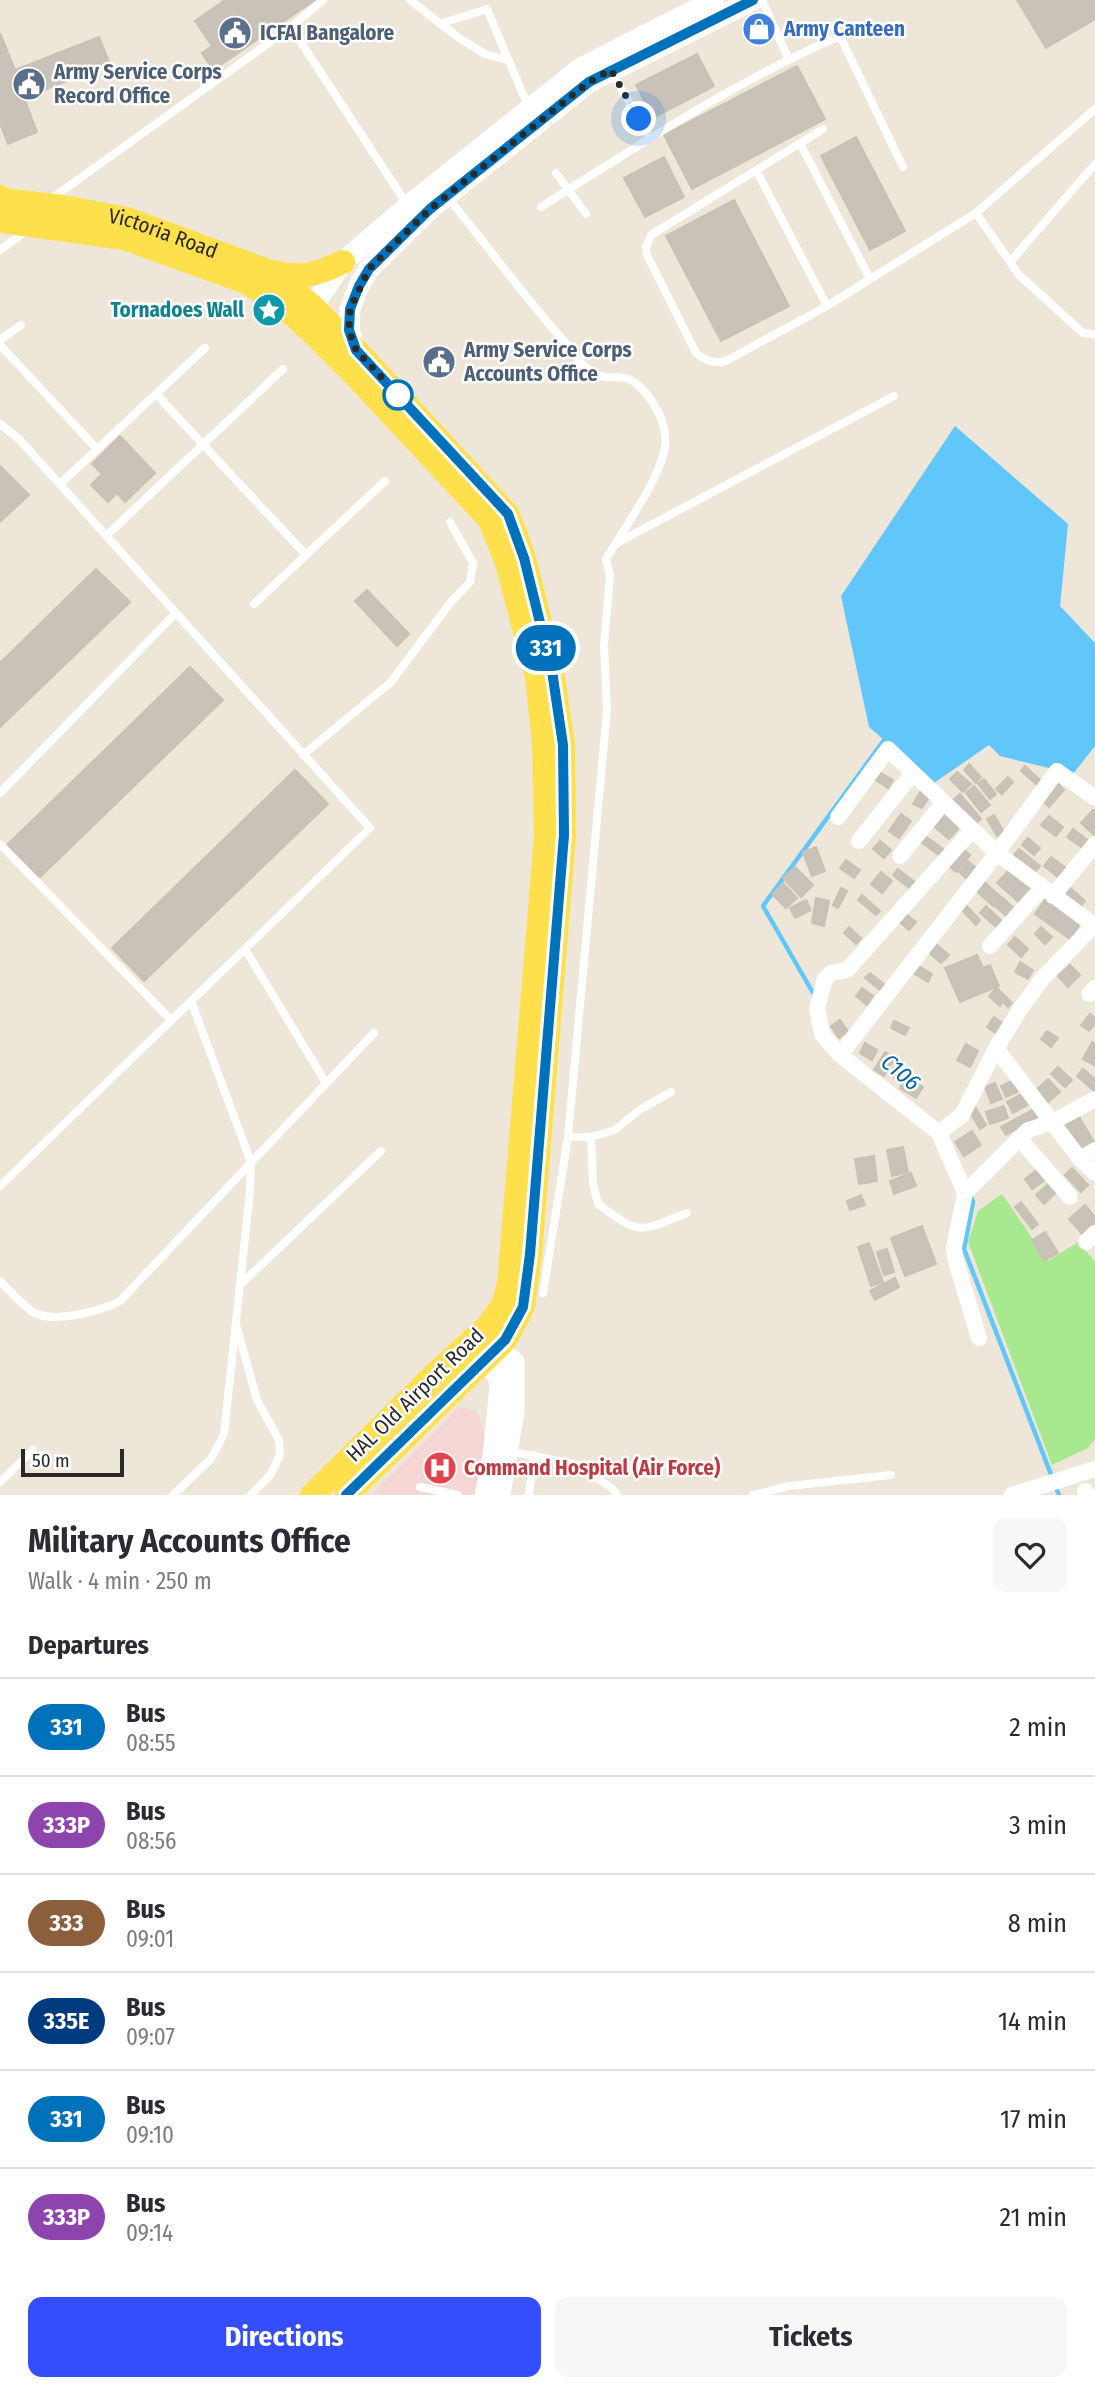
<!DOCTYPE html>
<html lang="en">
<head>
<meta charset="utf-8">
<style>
  :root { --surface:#fff; --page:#f7f7f7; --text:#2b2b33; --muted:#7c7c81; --line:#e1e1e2; --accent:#344dff }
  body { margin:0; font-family:"Fira Sans Condensed",sans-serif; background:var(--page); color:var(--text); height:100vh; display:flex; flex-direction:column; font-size:26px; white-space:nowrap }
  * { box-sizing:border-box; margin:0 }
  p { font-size:23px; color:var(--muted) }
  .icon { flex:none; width:38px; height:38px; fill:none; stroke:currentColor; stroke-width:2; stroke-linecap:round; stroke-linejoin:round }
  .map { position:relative; height:1495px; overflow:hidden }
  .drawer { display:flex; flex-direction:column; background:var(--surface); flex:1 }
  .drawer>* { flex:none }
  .badge { padding:0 14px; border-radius:23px; font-size:24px; line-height:46px }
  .scale { position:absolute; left:21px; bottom:18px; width:103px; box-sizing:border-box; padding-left:7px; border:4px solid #292929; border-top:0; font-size:19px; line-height:24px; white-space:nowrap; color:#292929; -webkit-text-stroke:5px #fff; paint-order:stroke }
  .you { position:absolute; width:35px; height:35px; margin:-18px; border:5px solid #fff; border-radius:50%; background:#1a73e8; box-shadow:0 0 0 10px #1a73e833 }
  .map>.badge { position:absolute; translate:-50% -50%; box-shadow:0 0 0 4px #fff }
  h2 { padding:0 28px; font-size:26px; line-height:63px }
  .round { display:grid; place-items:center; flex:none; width:74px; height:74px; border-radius:14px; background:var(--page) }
  .head { display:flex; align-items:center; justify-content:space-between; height:119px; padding:0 28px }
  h1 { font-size:33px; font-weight:700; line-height:52px }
  .action { display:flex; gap:14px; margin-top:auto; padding:14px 28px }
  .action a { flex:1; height:80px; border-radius:14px; background:var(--accent); color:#fff; font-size:28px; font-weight:700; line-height:80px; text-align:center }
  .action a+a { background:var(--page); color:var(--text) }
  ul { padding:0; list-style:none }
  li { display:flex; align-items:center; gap:21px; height:98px; padding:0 28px; border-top:2px solid var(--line) }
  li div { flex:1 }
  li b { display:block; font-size:26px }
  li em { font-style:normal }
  li .badge { min-width:77px; font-weight:700; text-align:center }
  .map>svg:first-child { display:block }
</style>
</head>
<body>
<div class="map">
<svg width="1095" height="1495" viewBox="0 0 1095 1495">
  <rect width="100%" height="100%" fill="#ede6d9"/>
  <path fill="#f5d6d5" d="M459 1407 477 1411 487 1441 476 1495H371Z"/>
  <path fill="#a8e990" d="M1002 1194 1048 1261 1078 1242 1095 1262V1439L1088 1448 1052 1465 968 1242 978 1211Z"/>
  <path fill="#61c7fa" d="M955 426 1068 524 1060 606 1095 643V746L1073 774 1000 756 989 745 934 783 869 727 841 596Z"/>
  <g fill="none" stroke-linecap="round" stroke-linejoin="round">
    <path stroke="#61c7fa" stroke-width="4.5" d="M816 998 763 906 887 736
      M970 1194 973 1202 964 1249 1059 1495"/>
  </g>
  <path fill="#c8c2b9" stroke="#c8c2b3" stroke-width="2" d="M225 0H315L213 70 202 53 212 46 195 21Z
    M1017 0H1095V19L1046 48Z
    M0 33 15 70 99 37 110 64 24 98 37 132 8 144 0 123Z
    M697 54 714 86 653 118 636 85Z
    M797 66 825 119 692 189 664 135Z
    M856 137 905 231 870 250 821 156Z
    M664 157 684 197 645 217 624 178Z
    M734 200 789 306 721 341 666 236Z
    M120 436 155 473 125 502 117 493 108 502 91 485 102 474 92 464Z
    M0 466 29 495 0 522Z
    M0 466 29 495 0 522Z
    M96 569 130 602 0 727V663Z
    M367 590 409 634 397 646 355 601Z
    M190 667 223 700 40 877 7 845Z
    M969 764 981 777 976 783 964 770Z
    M1025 766 1042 782 1038 786 1021 771Z
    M295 770 328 804 144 981 112 948Z
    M876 770 893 780 888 788 871 777Z
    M957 772 971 784 963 792 950 779Z
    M1008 777 1013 782 1002 794 996 789Z
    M984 779 996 794 990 799 978 784Z
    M1057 783 1064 790 1049 807 1041 800Z
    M974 786 990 805 981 812 966 793Z
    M923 787 932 793 922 808 913 804Z
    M960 794 981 819 974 825 952 801Z
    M944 808 962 824 949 839 930 823Z
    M1093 810 1095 812V836L1081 823Z
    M901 814 911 821 899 838 889 831Z
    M994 815 1004 832 997 836 987 819Z
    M1049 816 1063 827 1056 836 1041 825Z
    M1073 829 1090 842 1084 849 1067 837Z
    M921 833 943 849 939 855 917 839Z
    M1028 838 1040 848 1034 855 1022 845Z
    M880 841 891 850 884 858 873 849Z
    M816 847 825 871 812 876 803 852Z
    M961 847 970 855 956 872 947 864Z
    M1019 849 1040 866 1034 873 1014 855Z
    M1051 857 1067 869 1059 878 1044 866Z
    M846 860 860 870 854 878 840 868Z
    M968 861 979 871 970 882 959 872Z
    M795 867 813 885 801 897 783 878Z
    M1011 868 1034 888 1021 904 997 883Z
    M898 869 917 884 912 890 893 875Z
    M881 872 892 881 882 893 871 884Z
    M982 880 1001 897 993 906 974 889Z
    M783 883 797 898 786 908 772 894Z
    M1066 884 1085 901 1079 908 1060 891Z
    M841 888 847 891 838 908 833 905Z
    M862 895 880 911 876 915 858 900Z
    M1048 896 1082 921 1070 939 1035 914Z
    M816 898 829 901 824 926 812 923Z
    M1003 898 1018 912 1011 920 995 906Z
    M806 900 811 910 795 918 790 908Z
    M963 902 980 920 976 925 959 907Z
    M986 906 1002 921 996 927 980 913Z
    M902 911 916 922 909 930 896 919Z
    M849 927 861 938 856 944 844 933Z
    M1041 927 1052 937 1045 944 1035 934Z
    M1015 937 1028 949 1021 957 1008 945Z
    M935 943 949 955 941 963 928 952Z
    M977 955 983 968 990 965 999 986 960 1002 945 968Z
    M1020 962 1033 970 1028 979 1015 972Z
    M1070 965 1080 975 1068 987 1058 976Z
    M920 967 932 974 928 982 915 974Z
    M870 973 885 985 880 990 865 978Z
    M862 988 873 996 867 1005 856 996Z
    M997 988 1012 1003 1008 1007 1003 1002 1000 1006 989 996Z
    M1090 1014 1095 1018V1024L1089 1031 1081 1025Z
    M994 1017 1004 1024 997 1034 987 1027Z
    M840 1020 848 1031 839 1038 831 1026Z
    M894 1021 909 1028 905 1035 891 1028Z
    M1047 1031 1058 1038 1051 1047 1041 1039Z
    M1092 1042 1095 1044 1094 1065 1083 1059Z
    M865 1043 877 1050 872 1060 860 1053Z
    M966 1044 978 1051 970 1067 957 1060Z
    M885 1052 895 1058 884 1076 874 1070Z
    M899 1061 907 1068 897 1080 889 1073Z
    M1058 1067 1072 1080 1065 1087 1051 1074Z
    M1083 1069 1095 1079 1094 1091 1077 1076Z
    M907 1077 923 1087 916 1098 900 1088Z
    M1018 1078 1023 1089 1006 1097 1001 1086Z
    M1048 1079 1060 1092 1046 1104 1035 1091Z
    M995 1083 1002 1099 991 1103 985 1087Z
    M1023 1093 1029 1104 1013 1113 1007 1102Z
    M974 1105 986 1125 980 1129 968 1109Z
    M1004 1106 1008 1118 990 1124 986 1112Z
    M1032 1110 1037 1118 1006 1135 1001 1127Z
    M1078 1115 1094 1142 1077 1152 1061 1125Z
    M972 1131 981 1145 964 1156 955 1142Z
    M903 1147 908 1172 892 1176 887 1150Z
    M874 1156 877 1181 859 1184 855 1159Z
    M1072 1168 1088 1185 1081 1192 1065 1175Z
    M1038 1169 1045 1180 1032 1189 1025 1179Z
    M911 1173 916 1186 894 1194 890 1181Z
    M1052 1180 1060 1189 1044 1204 1036 1195Z
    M861 1195 865 1205 850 1210 847 1201Z
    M1021 1202 1038 1224 1032 1229 1015 1207Z
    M1085 1205 1095 1217V1225L1083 1235 1069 1219Z
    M922 1226 936 1264 905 1276 891 1238Z
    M1045 1232 1058 1253 1044 1261 1032 1240Z
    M869 1243 883 1282 871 1286 858 1247Z
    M887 1249 894 1272 884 1275 877 1252Z
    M895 1278 899 1287 875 1300 870 1291Z"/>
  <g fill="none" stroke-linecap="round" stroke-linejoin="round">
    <path stroke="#fff" stroke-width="8" d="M410 0 459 38 485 54 507 60
      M762 0 788 58
      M440 24 487 9 528 106
      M291 27 408 206
      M612 73 650 138
      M823 129 651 235 646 247 647 255 696 353C706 361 714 364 726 361L827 306 976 213 1095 109
      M800 143 870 279
      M756 170 827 306
      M556 173 586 214
      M448 198C487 245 522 294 562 339 571 349 579 363 590 371 604 383 621 372 634 382 654 397 670 427 664 452 655 487 624 528 606 559L610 576 604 645 607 710 568 1137 543 1293
      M51 199 291 27 323 0
      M541 207C638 146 735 81 840 36L903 167
      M976 213 1019 275 1083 333 1095 334
      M0 250 26 231
      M1010 262 1095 164
      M0 340 21 325
      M0 345 97 449
      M156 394 306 555 254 604
      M0 424 19 439 370 828 0 1186
      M60 484 205 348
      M106 536 283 369
      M615 544 894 396
      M306 555 385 481
      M303 755 391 682 451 602 470 582 473 563 450 522
      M0 793 176 613
      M0 844 171 1020
      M245 949 326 1083
      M568 1137H591L615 1130 639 1110 671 1092
      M591 1137 593 1184 598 1204C641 1236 638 1232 687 1213
      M0 1281C10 1291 21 1304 33 1312 52 1324 101 1311 120 1301L374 1033
      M240 1285 381 1151
      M237 1328 257 1400 279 1440 280 1454 271 1474 251 1495
      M508 1451 579 1465 613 1489 617 1495
      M0 1482 33 1450
      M420 1487 458 1495
      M173 1495 211 1459 224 1434 250 1191 251 1162 191 1001
      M529 1495 534 1455
      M753 1495 789 1486 891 1475"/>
    <path stroke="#fff" stroke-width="16" d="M838 817 888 749 997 853 1095 926
      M859 841 913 773
      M900 856 944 802
      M1053 896 1095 844
      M990 946 1042 888
      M1089 994 1095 988
      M996 1048 1080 1159 1095 1173
      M840 1055 822 1034 817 1008 825 979 831 973 847 970 972 830
      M939 1133 962 1115 996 1048 1023 1005 1042 979 1094 925
      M1019 1138 1070 1197
      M1080 1159 1095 1150
      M965 1193 939 1133 840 1055 997 853 1057 771 1095 798
      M1086 1242 1095 1233
      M979 1338 955 1258 954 1247 965 1193 1028 1130 1053 1122 1095 1099
      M1085 1491 1088 1495
      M1012 1495 1095 1469"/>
    <path stroke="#fff" stroke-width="21" d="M303 321 343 262 408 206 581 68 714 0
      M356 350 349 330 350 309 359 286 369 269 430 209 589 82 753 0
      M484 1337 514 1362V1411L500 1495
      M469 1352C483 1361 499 1369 500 1386L493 1456 485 1495"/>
    <g stroke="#fee04d" stroke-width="24">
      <path id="s1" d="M0 197 4 200 63 207 127 219 271 272 313 307 356 350 508 515 524 558 552 671 563 745 564 835 530 1254 523 1307 505 1340 346 1495"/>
      <path d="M0 221 124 238 246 282 280 303 320 340 354 374 490 520 507 563 537 677 544 744 546 836 509 1284 503 1305 487 1327 433 1376 312 1495"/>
      <path d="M272 272C303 279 315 275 343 262"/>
    </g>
  </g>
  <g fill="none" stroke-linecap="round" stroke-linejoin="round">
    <defs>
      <path id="line" d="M346 1495 505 1340 523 1307 530 1254 564 835 563 745 552 671 524 558 508 514 356 350 349 330 350 309 359 286 369 269 430 209 589 82 753 0"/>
    </defs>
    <use href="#line" stroke="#fff" stroke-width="16"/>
    <use href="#line" stroke="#0072bc" stroke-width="10"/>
    <path stroke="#292929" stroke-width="7" stroke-dasharray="0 12.6" d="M398 395 356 350 349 330 350 309 369 269 430 209 589 82 611 70 639 119"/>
  </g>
  <defs>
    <symbol id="shop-disc" viewBox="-11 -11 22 22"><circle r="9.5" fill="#3f7fe0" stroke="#fff"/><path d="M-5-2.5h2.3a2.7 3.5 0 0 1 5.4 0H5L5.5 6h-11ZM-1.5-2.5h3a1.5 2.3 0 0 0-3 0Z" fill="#fff"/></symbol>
    <symbol id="civic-disc" viewBox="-11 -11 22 22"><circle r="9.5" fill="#5c6f8a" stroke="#fff"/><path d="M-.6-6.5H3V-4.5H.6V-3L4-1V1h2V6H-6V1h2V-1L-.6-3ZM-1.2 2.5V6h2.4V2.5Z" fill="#fff"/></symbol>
    <symbol id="sight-disc" viewBox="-11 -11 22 22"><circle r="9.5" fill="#0f9aa8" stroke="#fff"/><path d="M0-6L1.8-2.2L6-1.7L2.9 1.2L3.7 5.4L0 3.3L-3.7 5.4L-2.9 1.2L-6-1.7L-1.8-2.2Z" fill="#fff"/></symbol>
    <symbol id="hospital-disc" viewBox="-11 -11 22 22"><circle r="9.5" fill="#e0444e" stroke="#fff"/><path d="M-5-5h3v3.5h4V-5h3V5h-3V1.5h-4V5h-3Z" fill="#fff"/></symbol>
  </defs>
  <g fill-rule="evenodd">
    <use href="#shop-disc" x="740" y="10" width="38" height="38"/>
    <use href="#civic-disc" x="216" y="14" width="38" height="38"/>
    <use href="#civic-disc" x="10" y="65" width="38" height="38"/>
    <use href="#sight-disc" x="250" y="291" width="38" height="38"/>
    <use href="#civic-disc" x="420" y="343" width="38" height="38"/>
    <use href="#hospital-disc" x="421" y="1449" width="38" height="38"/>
  </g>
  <circle fill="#fff" stroke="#0072bc" stroke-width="3.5" cx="398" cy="395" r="14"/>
  <g text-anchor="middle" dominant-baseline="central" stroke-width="5" stroke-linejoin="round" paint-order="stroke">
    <g font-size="21" font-weight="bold" fill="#366cbe" stroke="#fff" text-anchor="start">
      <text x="784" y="29">Army Canteen</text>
    </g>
    <g font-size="21" font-weight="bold" fill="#4e5e75" stroke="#fff" text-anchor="start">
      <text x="260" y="33">ICFAI Bangalore</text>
      <text x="54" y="72">Army Service Corps<tspan x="54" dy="24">Record Office</tspan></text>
      <text x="464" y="350">Army Service Corps<tspan x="464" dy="24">Accounts Office</tspan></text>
    </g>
    <g font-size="21" fill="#292929" stroke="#fff">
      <text stroke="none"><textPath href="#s1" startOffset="168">Victoria Road</textPath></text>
      <text transform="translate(415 1395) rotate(-44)">HAL Old Airport Road</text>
    </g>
    <g font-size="21" font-weight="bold" fill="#0d838f" stroke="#fff" text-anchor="end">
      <text x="244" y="310">Tornadoes Wall</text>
    </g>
    <g font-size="21" font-weight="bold" fill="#be3a42" stroke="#fff" text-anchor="start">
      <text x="464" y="1468">Command Hospital (Air Force)</text>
    </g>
    <g font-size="23" font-style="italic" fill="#0162a5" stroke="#fff">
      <text transform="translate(901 1072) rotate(40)">C106</text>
    </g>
  </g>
</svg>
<div class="scale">50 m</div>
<div class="you" style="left:639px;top:119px"></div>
<b class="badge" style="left:546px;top:648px;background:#0072bc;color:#fff">331</b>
</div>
<section class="drawer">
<div class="head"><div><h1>Military Accounts Office</h1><p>Walk · 4 min · 250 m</p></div><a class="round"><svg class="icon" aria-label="heart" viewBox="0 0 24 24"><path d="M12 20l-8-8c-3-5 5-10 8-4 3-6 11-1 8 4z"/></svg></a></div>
<h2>Departures</h2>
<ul>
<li><span class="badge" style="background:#0072bc;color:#fff">331</span><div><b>Bus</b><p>08:55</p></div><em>2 min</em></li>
<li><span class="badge" style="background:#8e44ad;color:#fff">333P</span><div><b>Bus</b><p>08:56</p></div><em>3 min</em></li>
<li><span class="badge" style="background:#8b5e3c;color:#fff">333</span><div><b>Bus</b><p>09:01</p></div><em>8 min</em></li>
<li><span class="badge" style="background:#003b80;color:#fff">335E</span><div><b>Bus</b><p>09:07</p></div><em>14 min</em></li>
<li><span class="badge" style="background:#0072bc;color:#fff">331</span><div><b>Bus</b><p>09:10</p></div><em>17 min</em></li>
<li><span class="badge" style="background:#8e44ad;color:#fff">333P</span><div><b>Bus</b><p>09:14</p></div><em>21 min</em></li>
</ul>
<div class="action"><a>Directions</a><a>Tickets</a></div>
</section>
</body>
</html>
